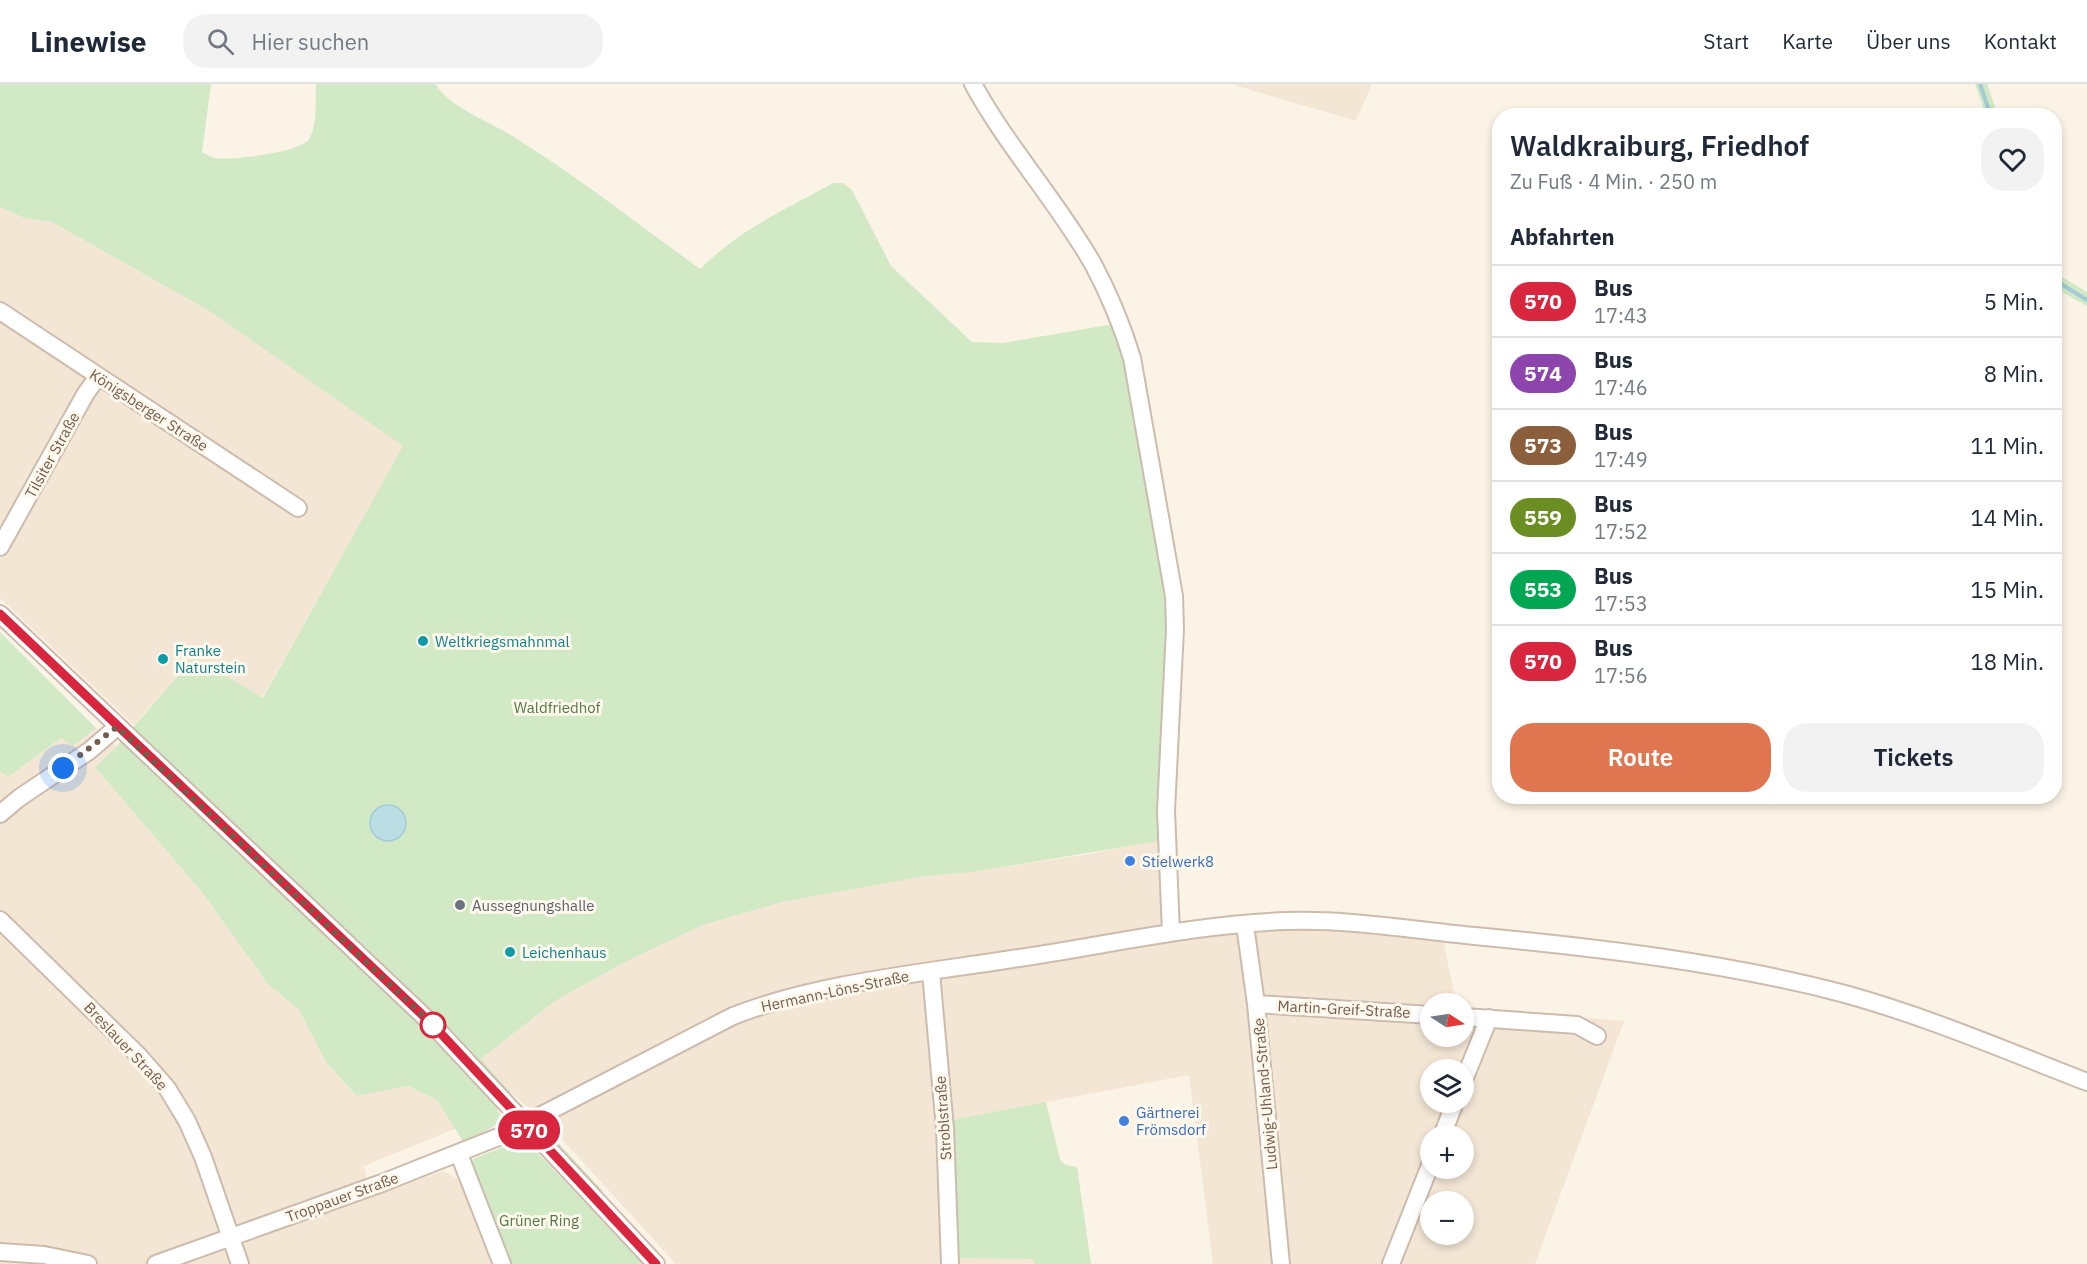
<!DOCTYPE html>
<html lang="de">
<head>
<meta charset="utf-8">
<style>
  :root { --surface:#fff; --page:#f2f2f3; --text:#1f2937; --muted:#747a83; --line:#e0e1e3; --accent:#e07650 }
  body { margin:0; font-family:"IBM Plex Sans",sans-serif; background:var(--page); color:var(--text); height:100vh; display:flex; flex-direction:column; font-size:22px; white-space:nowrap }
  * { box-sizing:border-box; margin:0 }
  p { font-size:20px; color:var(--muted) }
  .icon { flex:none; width:33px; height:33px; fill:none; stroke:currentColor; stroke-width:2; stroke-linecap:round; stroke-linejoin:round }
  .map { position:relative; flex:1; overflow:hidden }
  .drawer { position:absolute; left:1492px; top:24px; width:570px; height:696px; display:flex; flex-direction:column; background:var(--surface); border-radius:24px; box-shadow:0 3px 9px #0003 }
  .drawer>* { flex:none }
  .badge { padding:0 12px; border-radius:20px; font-size:21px; line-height:39px }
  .needle { width:39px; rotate:102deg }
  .controls { position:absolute; left:1420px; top:909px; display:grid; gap:12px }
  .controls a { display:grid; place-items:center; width:54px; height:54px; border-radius:50%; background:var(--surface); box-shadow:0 3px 9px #0003; font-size:30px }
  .you { position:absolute; width:30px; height:30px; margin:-15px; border:4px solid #fff; border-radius:50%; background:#1a73e8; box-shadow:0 0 0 9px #1a73e833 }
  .map>.badge { position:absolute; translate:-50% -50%; box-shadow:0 0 0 3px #fff }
  h2 { padding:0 18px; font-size:22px; line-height:54px }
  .round { display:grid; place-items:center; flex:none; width:63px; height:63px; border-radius:24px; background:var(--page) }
  .headline { display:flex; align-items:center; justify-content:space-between; height:102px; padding:0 18px }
  h1 { font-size:28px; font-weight:600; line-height:45px }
  .cta { display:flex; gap:12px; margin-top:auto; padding:12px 18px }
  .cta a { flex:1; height:69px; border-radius:24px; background:var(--accent); color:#fff; font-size:24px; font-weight:600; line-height:69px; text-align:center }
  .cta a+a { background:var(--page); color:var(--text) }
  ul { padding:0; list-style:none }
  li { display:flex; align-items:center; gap:18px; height:72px; padding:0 18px; border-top:2px solid var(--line) }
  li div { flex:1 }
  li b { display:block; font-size:22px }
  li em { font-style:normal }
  li .badge { min-width:66px; font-weight:700; text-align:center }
  header { display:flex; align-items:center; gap:36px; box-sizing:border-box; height:84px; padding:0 30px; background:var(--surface); border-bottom:2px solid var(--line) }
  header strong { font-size:28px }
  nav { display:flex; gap:33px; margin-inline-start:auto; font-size:21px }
  .search { width:420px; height:54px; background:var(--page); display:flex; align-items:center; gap:15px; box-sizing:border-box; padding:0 21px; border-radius:24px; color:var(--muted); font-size:22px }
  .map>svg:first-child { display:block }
</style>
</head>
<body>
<header>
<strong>Linewise</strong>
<div class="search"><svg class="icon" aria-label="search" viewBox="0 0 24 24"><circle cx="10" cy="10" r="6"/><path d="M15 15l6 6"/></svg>Hier suchen</div>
<nav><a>Start</a><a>Karte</a><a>Über uns</a><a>Kontakt</a></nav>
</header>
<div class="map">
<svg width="2087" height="1180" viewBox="0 0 2087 1180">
  <rect width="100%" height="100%" fill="#fbf4e6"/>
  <path fill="#f3e6d5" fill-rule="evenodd" d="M1231 0H1372L1356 37Z
    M0 123 24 134 52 138 211 228 404 362 262 614 194 573 134 641 0 514Z
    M96 644 117 662 95 683 201 807 268 900 299 926 326 978 357 1012 407 1002 438 1017 457 1044 364 1082 371 1112 443 1087 458 1095 467 1106 496 1180H0V687L8 693 61 654 74 661Z
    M1172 754 1176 824 1181 837 1191 842 1269 831 1443 855 1456 919 1431 920V952H1464V924L1624 937 1535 1180H1213L1189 991 952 1036 1034 1175V1180H676L557 1050 510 1008 480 976 555 917 627 877 703 841 782 818 926 792 973 788 1088 770ZM1431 986H1464V1018H1431ZM1431 1052H1464V1084H1431ZM1431 1118H1464V1150H1431Z"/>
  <path fill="#d2e9c5" d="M0 0H211L202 68C206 70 211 73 215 74 231 77 302 68 309 55 318 41 315 16 316 0H435C453 25 486 36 511 51 577 92 638 140 700 185 742 144 783 127 833 99H843L852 106 891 182 972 258 1003 259 1114 240 1132 311 1168 494 1170 583 1157 739 1159 757 973 788 926 792 782 818 703 841 627 877 555 917 481 975 510 1008 497 1027 505 1036 464 1059 438 1017 408 1002 357 1012 326 978 299 926 268 900 201 807 95 683 117 662 194 573 263 614 403 362 211 228 52 138 24 134 0 123Z
    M1975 0H1987L1998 31H1986Z
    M2055 183 2057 190 2087 208V222L2055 204Z
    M0 548 96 644 73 662 61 654 8 693 0 687Z
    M1046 1018 1060 1076 1066 1081 1077 1083 1091 1180H1034V1175L956 1174 952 1036Z
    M548 1048 603 1107 601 1109 550 1055Z
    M518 1057 534 1065 643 1180H508L471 1079 473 1075Z"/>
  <path fill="#bbdde4" stroke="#a2cbd6" stroke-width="1.5" d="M370 739a18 18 0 1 1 36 0a18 18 0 1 1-36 0Z"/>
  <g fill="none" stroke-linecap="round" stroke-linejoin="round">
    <path stroke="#a2cbd6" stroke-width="4" d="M1980 0 1991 32
      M2055 196 2087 216"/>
    <defs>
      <path id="minor" d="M973 0C1008 64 1057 117 1093 180 1109 210 1122 241 1132 274L1174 512 1175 545 1166 727 1171 849
        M0 227 298 424
        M0 463 86 309 98 293
        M0 530 433 941 656 1180
        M0 730 19 714 89 667 117 643
        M0 836 139 972 167 1004 187 1037 203 1073 240 1180
        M1245 841 1256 920 1281 1180
        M931 888 945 1045 950 1180
        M1256 920 1431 931
        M1464 933 1577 941 1597 952
        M1464 996 1489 934
        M1442 1052 1455 1018
        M459 1070 502 1180
        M0 1168 44 1171 88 1180
        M156 1180 382 1099 526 1042 536 1034 733 932C817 899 923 889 1012 875 1103 862 1195 840 1287 837 1349 835 1413 846 1475 852 1599 864 1724 878 1845 910 1928 933 2007 967 2087 998
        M1391 1180 1431 1079"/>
    </defs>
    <use href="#minor" stroke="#cdbcad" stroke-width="20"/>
    <use href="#minor" stroke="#fff" stroke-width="16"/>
  </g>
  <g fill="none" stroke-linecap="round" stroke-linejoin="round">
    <defs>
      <path id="line" d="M0 530 433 941 656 1180"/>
    </defs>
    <use href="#line" stroke="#fff" stroke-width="14"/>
    <use href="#line" stroke="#d7263d" stroke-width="9"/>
    <path stroke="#745c4c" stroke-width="6" stroke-dasharray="0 10.8" d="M63 684 117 643 433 941"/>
  </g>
  <g fill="#0f9aa8" stroke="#fef8ec" stroke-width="2">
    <circle cx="423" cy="557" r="6"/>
    <circle cx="163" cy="575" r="6"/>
    <circle cx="510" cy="868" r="6"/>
  </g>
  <g fill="#3f7fe0" stroke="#fef8ec" stroke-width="2">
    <circle cx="1130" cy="777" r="6"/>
    <circle cx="1124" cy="1037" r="6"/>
  </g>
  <circle fill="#6b7280" stroke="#fef8ec" stroke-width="2" cx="460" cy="821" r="6"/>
  <circle fill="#fff" stroke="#d7263d" stroke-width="3" cx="433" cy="941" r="12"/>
  <g text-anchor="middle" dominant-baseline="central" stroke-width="6" stroke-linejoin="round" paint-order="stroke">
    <g font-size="15" fill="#745c4c" stroke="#fef8ec">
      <text transform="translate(149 326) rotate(33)">Königsberger Straße</text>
      <text transform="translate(52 371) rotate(-61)">Tilsiter Straße</text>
      <text transform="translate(835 907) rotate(-12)">Hermann-Löns-Straße</text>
      <text transform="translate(1344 925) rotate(3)">Martin-Greif-Straße</text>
      <text transform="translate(126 962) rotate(47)">Breslauer Straße</text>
      <text transform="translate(1265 1010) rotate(-95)">Ludwig-Uhland-Straße</text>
      <text transform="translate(943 1034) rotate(-94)">Stroblstraße</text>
      <text transform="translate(342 1113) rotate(-20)">Troppauer Straße</text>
    </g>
    <g font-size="15" fill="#0d838f" stroke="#fef8ec" text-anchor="start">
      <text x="435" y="557">Weltkriegsmahnmal</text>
      <text x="175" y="566">Franke<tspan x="175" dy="17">Naturstein</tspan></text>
      <text x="522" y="868">Leichenhaus</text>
    </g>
    <g font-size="15" fill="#527944" stroke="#fef8ec">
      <text x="557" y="623">Waldfriedhof</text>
      <text x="539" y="1136">Grüner Ring</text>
    </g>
    <g font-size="15" fill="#366cbe" stroke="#fef8ec" text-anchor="start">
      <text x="1142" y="777">Stielwerk8</text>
      <text x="1136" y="1028">Gärtnerei<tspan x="1136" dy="17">Frömsdorf</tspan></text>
    </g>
    <g font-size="15" fill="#5b616d" stroke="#fef8ec" text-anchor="start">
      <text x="472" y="821">Aussegnungshalle</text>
    </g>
  </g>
</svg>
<div class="controls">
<a><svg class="needle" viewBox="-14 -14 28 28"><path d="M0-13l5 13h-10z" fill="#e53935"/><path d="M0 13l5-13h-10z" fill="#747a83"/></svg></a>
<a><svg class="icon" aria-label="layers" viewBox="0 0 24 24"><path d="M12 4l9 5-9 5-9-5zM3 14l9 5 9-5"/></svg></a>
<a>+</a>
<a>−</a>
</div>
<div class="you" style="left:63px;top:684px"></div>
<b class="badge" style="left:529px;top:1046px;background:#d7263d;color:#fff">570</b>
<section class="drawer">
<div class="headline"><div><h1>Waldkraiburg, Friedhof</h1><p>Zu Fuß · 4 Min. · 250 m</p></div><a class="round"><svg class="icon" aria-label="heart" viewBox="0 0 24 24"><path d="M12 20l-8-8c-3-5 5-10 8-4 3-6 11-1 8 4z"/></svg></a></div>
<h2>Abfahrten</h2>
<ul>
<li><span class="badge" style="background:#d7263d;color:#fff">570</span><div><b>Bus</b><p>17:43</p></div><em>5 Min.</em></li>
<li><span class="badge" style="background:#8e44ad;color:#fff">574</span><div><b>Bus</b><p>17:46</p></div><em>8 Min.</em></li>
<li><span class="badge" style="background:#8b5e3c;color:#fff">573</span><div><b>Bus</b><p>17:49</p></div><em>11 Min.</em></li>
<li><span class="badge" style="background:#6b8e23;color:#fff">559</span><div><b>Bus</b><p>17:52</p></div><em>14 Min.</em></li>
<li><span class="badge" style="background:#00a651;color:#fff">553</span><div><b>Bus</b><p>17:53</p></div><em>15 Min.</em></li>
<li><span class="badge" style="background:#d7263d;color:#fff">570</span><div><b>Bus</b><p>17:56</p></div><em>18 Min.</em></li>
</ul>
<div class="cta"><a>Route</a><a>Tickets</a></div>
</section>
</div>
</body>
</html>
